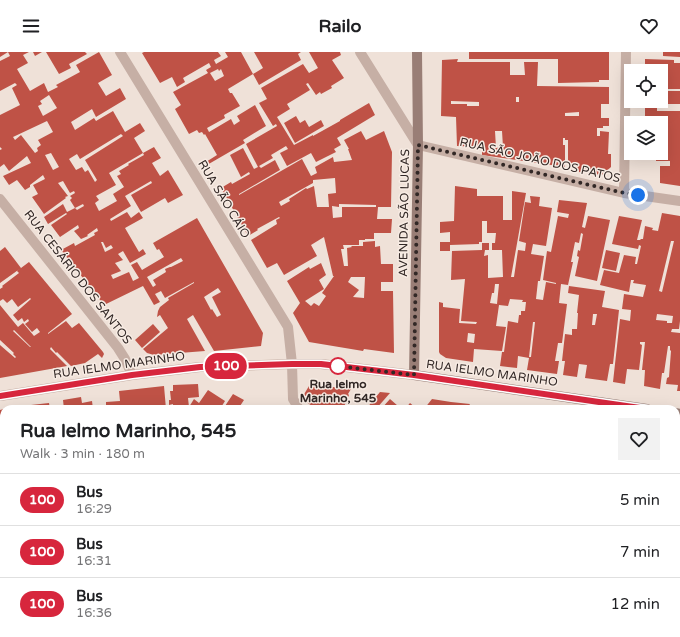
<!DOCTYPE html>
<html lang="en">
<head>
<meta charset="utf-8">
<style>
  :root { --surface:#fff; --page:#f2f2f2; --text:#202124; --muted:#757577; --line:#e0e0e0 }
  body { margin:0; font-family:"Varela Round",sans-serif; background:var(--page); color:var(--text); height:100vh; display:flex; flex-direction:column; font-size:15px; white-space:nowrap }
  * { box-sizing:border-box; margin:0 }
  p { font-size:13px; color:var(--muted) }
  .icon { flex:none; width:22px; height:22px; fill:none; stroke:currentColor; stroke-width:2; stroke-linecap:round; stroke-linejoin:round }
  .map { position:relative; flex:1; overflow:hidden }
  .drawer { position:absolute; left:0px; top:353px; width:680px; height:232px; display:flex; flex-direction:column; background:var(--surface); border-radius:12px 12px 0 0; box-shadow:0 4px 16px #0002 }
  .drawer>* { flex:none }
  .badge { padding:0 8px; border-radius:13px; font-size:14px; line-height:26px }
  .buttons { position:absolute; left:624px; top:12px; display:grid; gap:8px }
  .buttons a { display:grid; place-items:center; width:44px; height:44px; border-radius:0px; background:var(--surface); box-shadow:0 4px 16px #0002; font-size:20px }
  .you { position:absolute; width:20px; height:20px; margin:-10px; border:3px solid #fff; border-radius:50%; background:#1a73e8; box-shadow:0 0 0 6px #1a73e833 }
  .map>.badge { position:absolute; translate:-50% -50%; box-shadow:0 0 0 2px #fff }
  .round { display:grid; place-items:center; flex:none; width:42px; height:42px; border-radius:0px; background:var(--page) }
  .summary { display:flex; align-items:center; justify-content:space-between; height:68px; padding:0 20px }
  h1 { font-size:19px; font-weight:700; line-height:30px }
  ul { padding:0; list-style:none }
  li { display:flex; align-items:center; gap:12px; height:52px; padding:0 20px; border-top:1px solid var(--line) }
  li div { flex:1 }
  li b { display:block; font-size:15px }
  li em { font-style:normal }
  li .badge { min-width:44px; font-weight:700; text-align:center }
  header { display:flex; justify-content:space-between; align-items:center; height:52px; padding:0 20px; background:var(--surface); font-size:18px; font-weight:700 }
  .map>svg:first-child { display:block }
</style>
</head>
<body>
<header><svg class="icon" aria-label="menu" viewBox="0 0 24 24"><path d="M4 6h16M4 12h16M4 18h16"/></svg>Railo<svg class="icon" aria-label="heart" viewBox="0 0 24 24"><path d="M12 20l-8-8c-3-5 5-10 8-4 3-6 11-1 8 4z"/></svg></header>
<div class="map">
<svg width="680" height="585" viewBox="0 0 680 585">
  <rect width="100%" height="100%" fill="#efe1d8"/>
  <path fill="#bf5246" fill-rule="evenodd" d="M0 0H29L23 3 28 11 17 17 30 39 44 31 48 40 58 35 56 33 80 20 76 13 99 0 112 23 98 31 106 44 120 36 126 47 96 65 92 57 71 70 75 78 94 66 96 69 113 59 125 80 140 71 145 79 134 86 143 101 109 121 116 133 96 144 99 148 95 151 99 159 117 149 113 142 124 135 117 124 121 122 119 119 129 113 128 112 144 103 143 101 154 95 161 106 152 111 160 124 168 118 183 143 168 151 165 146 141 160 131 143 152 131 151 129 125 144 131 154 110 167 111 169 127 160 131 166 139 160 143 166 125 176 139 200 143 197 146 202 130 211 123 199 118 202 123 208 115 211 121 219 111 223 113 227 129 220 133 229 139 226 131 213 137 210 142 218 164 205 159 197 157 198 153 191 197 166 263 281 261 294 214 299 193 263 187 267 205 299 154 303 147 301 143 297 168 276 160 263 157 265 158 259 160 255 169 248 168 246 194 231V230L165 246 161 239 155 242 160 250 154 253 143 234 104 253 61 198 74 191 75 194 95 183 94 181 98 179 97 176 87 183 88 184 81 187 74 179 79 176 78 173 60 185 51 173 67 162 66 161 48 172 44 165 63 152 67 160 75 156 70 148 72 146 70 144 75 141 74 139 70 141 63 129 58 131 68 144 65 145 66 146 44 162 32 145 38 142 33 133 45 127 43 123 30 133V135L25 138 17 128 9 133 3 124 31 111 27 104 9 119 4 112 0 115V98L2 97 0 95V63L20 53 12 36 17 33 15 31 0 39V9L10 4 8 0 0 5ZM49 43 57 56 43 64 38 54 42 52 40 49ZM47 69 53 80 38 88 41 93 37 96 38 99 35 101 21 83 15 88 13 85ZM121 82 123 84 85 108 97 128 95 130 88 118 85 120 82 115 76 118 69 107 77 102 80 107ZM51 101 59 115 53 118 45 103ZM83 152 84 154 77 158 75 156ZM101 190H103L106 196 111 193 113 196 105 200ZM181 206 183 209 171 215H170L165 217 166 220 153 228 156 233 153 235 147 225ZM218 236 221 240 212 245 221 263 217 265 212 257 211 258 204 245Z
    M33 0H42L35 4Z
    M46 0H85L87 2 69 12 71 16 59 22Z
    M144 0H218L221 4 214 8 216 12 228 5 225 0H241L253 22 228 37 230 41H232L240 54 224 63 225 66 207 76 209 80 231 67 234 73 240 69 237 64 255 53 266 74 243 88 245 91 207 113 206 110 217 103 205 82 204 83 202 80 199 81 197 78 189 82 175 57 181 53 173 40 208 21 206 18 211 15 209 11 183 26 185 30 177 35 172 25 160 31 142 1ZM218 17 219 19 221 17 224 24 215 29 210 21Z
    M254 0H301L298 2 301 8 259 33 253 22 263 16Z
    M309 0H340L341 3 332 8 344 26 331 34 332 36 321 42 320 40 316 43 308 31 306 32 310 38 287 52 290 57 277 65 294 93 313 83V84L340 69V68L369 51 375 63 337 86 341 93 334 97 336 100 316 110 311 101 287 114 280 101 288 97 286 94 271 103 273 106 259 114 261 116 275 108 280 118 239 142V143L302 107 311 124 317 121 315 115 333 105 334 110 352 108 348 97H349L344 88 361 79 366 88 384 79 392 100 391 155H378L377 167H392L391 181H374V187H365V188H359V193H343L344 197H341L344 214H348L347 196 352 195 351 194H363V190L375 189V195L380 194 381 212H393V230H381V239H393L394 301 364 297 363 299 309 290 293 261 300 251 287 229 309 215 310 217 321 211 326 223 319 228 324 237 305 249 311 254 314 251 319 254 326 244 322 241 334 224H333L324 185 311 193 317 204 284 223 277 211 267 216 251 188 277 172 276 168 280 166 279 165 257 177 258 178 248 184 221 136 231 130 232 132 250 122 249 120 241 125 230 103 243 96 254 117 258 115 246 92 277 74 276 72 273 74 259 51 267 47 261 36 303 12 309 21 318 16ZM335 126 336 141 328 142 329 155H317L314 134 307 137 306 136 289 147 290 149 281 154 279 150 313 131V128ZM339 152 376 153V155H342V165L333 166 332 154 339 155ZM351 225H365L364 246 353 245 359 238 348 230Z
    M469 0H609V28H599V30L558 31V7H469Z
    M663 0H680V5L663 4Z
    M458 7 457 10H510V23H525L524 10H538L537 34 609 35V52H601V66H609V74H603V76H597V84H600V79L609 80 608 102H611V115L602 123 579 120V118L568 116V88H565V86H563V93H565V115L482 103V95L457 94 456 65 441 64 442 8ZM516 45H519V50H516ZM451 49 479 50V54H467V52H451ZM579 60V64H565V61ZM495 79H502L503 95 496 96Z
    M645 7 674 8V11H680V37H667V39H680V52H664V54H657V59H680V134L660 131V114H670V109H656V101H661V71H645V49H661V19H645Z
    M296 64 300 71 305 68 309 75 321 68 324 74 295 91 284 71Z
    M455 134 477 137V144H503V168H512V139L526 141 511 225H514L518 198 525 199 526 191 519 189 525 150 531 151 530 144 540 145 539 154 552 156 546 194 533 192 531 202 544 204 540 229H538L536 247 543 248 546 230 556 232V231L543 228 547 199 551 200 558 164 568 166 569 162 557 160 559 148 587 151 582 175 585 176 588 164 610 168 597 229 575 224 579 205 577 204 578 198 580 199 583 182 581 181 579 191 575 190 571 210H573L568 233 561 232 559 251 567 252 562 291H558L555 309H559L557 322 527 318 529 306 518 304 517 316 500 314 502 300H504L508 269 518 271 519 263H521V259H525L526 250H522L523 248 510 247 508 254 499 253 496 274 506 275 502 299 474 297 473 310 446 306 440 302 439 300V250L443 251V255L460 257 459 271 476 272 477 270 461 269 465 227 451 228 452 199 482 198V191H489V198H485L484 204 488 203V226L503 225 502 198H492V191H495L496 181H487V169H482V190H479V192L450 193V199H440V190H450V180L440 181V170L454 169ZM495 232H499L497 252 490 251 492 241H494ZM533 270H535L531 305H529ZM468 281 475 282 474 291 467 290Z
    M662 161 680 164V269L679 277H672L671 280 680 281V339H677L678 333 666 332 667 326 669 325 671 299 670 298V294H668L664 321H662L660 337 644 334 645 318H642L645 290H640V292L642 293 639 318 627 317 625 332 613 330 620 267 630 269 631 258 622 257 624 242 643 245 646 233 633 231 634 228H631L629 240 600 233 604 218 619 221 624 203 636 205 635 212H637L641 194 639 193 638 197 612 192 619 164 642 168 637 188H640L641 187H643L645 174 653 176 652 178 658 179ZM671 189H674L662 240 659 239ZM657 262 673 264 672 271H667V269L656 268Z
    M5 195 21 216 0 231V199Z
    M606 198 620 201 616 219 602 216Z
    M29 210 72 262 48 281V282L66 269 72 276 79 271 103 300 104 302 102 306 98 302 85 311 71 314 57 300 56 301 51 295 50 297 67 314 0 326V293L15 306 16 305 13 302 14 301 0 288V253L18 275 23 271 34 284 40 280 37 276 32 280 25 272 29 269 28 267 24 270 22 266 18 269 13 263 31 247 30 246 18 255 12 247 7 251 3 247 0 249V237L3 235 2 234 19 221 17 219ZM14 278 31 295H30L13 279Z
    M569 234 605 239 602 255 619 258 613 312H610L607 329 585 326 587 313 579 312 577 325 563 323 565 309H562L565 282 572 283V277H577L578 261H577L579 243 568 241ZM593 262H597L595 273H592Z
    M153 272 160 280 142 296 135 288Z
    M198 332 199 345 188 346 189 355 194 347 199 351 208 338 225 349 220 357H173V352L169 353V348H171L170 339H173V333Z
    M315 333 351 337 348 342 349 343 343 357H316L305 349 307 347 303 344 309 334 313 335Z
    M164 334 166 357H106V350L120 349 119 339Z
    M380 340 390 341 376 357H366Z
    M233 342 244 348 238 357H223Z
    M81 345 82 351 92 349 93 357H64L63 348Z
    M390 347 398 354 395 357H381Z
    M432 347 451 350 470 352 467 357H424Z
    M49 351 50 357H31V353Z
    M410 351 417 357H405Z
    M356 353 364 354V357H355Z
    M27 354V357H13V356Z
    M487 355 496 356V357H485Z
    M4 357V378L0 379V358Z
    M0 381H3L4 386V458L0 454Z
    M676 398 680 401V442L679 443H680V476L677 479 680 482V532L676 537Z
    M0 516 4 527V560L0 562Z
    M680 540V578L676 574V544Z
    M44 581H67L69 585H33Z
    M178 581H215L212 585H183Z
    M217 581H252L249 585H223Z
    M257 581H285L287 582 286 585H255Z
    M297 581H325L323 585H294Z
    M369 581H392L389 585H366Z
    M395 581H413L410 585H392Z
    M433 581H468L465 585H430Z
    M497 581H524L521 585H502Z
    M626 581H642L639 585H631Z
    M644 581H671L667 585H641Z"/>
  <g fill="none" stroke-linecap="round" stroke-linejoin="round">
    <path stroke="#c6afa5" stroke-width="10" d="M120 0 288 275 292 312 293 347 299 357
      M360 0 418 93 624 141 680 149
      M624 141 626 0
      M0 147 118 296 125 307 132 323
      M0 344 132 323 200 315 292 312H321L414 323
      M0 478 4 482
      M131 581 136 585
      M585 581 591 585
      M2 585 14 581"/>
    <path stroke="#997e76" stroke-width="10" d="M417 0 418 93 414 323 647 357
      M676 361 680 362"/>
  </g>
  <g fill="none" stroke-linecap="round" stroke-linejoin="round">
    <defs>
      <path id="line" d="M0 344 132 323 200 315 292 312H321L414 323 647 357"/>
    </defs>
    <use href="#line" stroke="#fff" stroke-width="9"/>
    <use href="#line" stroke="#d7263d" stroke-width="6"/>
    <path stroke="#322826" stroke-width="4" stroke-dasharray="0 7.2" d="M338 314H337L414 323 418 93 624 141 638 143"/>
  </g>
  <circle fill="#fff" stroke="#d7263d" stroke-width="2" cx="338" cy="314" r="8"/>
  <g text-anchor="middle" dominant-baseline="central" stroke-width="3" stroke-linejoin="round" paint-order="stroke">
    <g font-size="12" fill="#322826" stroke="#f7ebe3">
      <text transform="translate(540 108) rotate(13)">RUA SÃO JOÃO DOS PATOS</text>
      <text transform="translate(224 147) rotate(59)">RUA SÃO CÁIO</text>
      <text transform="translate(404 161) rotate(-89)">AVENIDA SÃO LUCAS</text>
      <text transform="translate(78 225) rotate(52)">RUA CESÁRIO DOS SANTOS</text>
      <text transform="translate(119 313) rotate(-8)">RUA IELMO MARINHO</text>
      <text transform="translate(492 321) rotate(8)">RUA IELMO MARINHO</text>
    </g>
    <g font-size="12" font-weight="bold" fill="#322826" stroke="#f7ebe3">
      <text x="338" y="332">Rua Ielmo<tspan x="338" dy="14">Marinho, 545</tspan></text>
    </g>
  </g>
</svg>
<div class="buttons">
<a><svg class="icon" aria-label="locate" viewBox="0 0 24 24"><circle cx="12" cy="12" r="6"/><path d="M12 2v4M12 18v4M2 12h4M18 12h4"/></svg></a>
<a><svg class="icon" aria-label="layers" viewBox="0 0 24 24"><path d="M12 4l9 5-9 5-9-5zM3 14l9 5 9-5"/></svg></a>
</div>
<div class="you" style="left:638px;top:143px"></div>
<b class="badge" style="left:226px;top:314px;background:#d7263d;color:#fff">100</b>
<section class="drawer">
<div class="summary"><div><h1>Rua Ielmo Marinho, 545</h1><p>Walk · 3 min · 180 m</p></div><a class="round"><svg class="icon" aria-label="heart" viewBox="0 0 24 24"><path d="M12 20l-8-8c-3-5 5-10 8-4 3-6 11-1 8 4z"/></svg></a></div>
<ul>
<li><span class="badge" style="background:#d7263d;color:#fff">100</span><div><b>Bus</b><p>16:29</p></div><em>5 min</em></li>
<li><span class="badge" style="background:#d7263d;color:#fff">100</span><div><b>Bus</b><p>16:31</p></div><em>7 min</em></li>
<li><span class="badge" style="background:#d7263d;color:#fff">100</span><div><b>Bus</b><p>16:36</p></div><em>12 min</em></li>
</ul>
</section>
</div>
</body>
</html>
